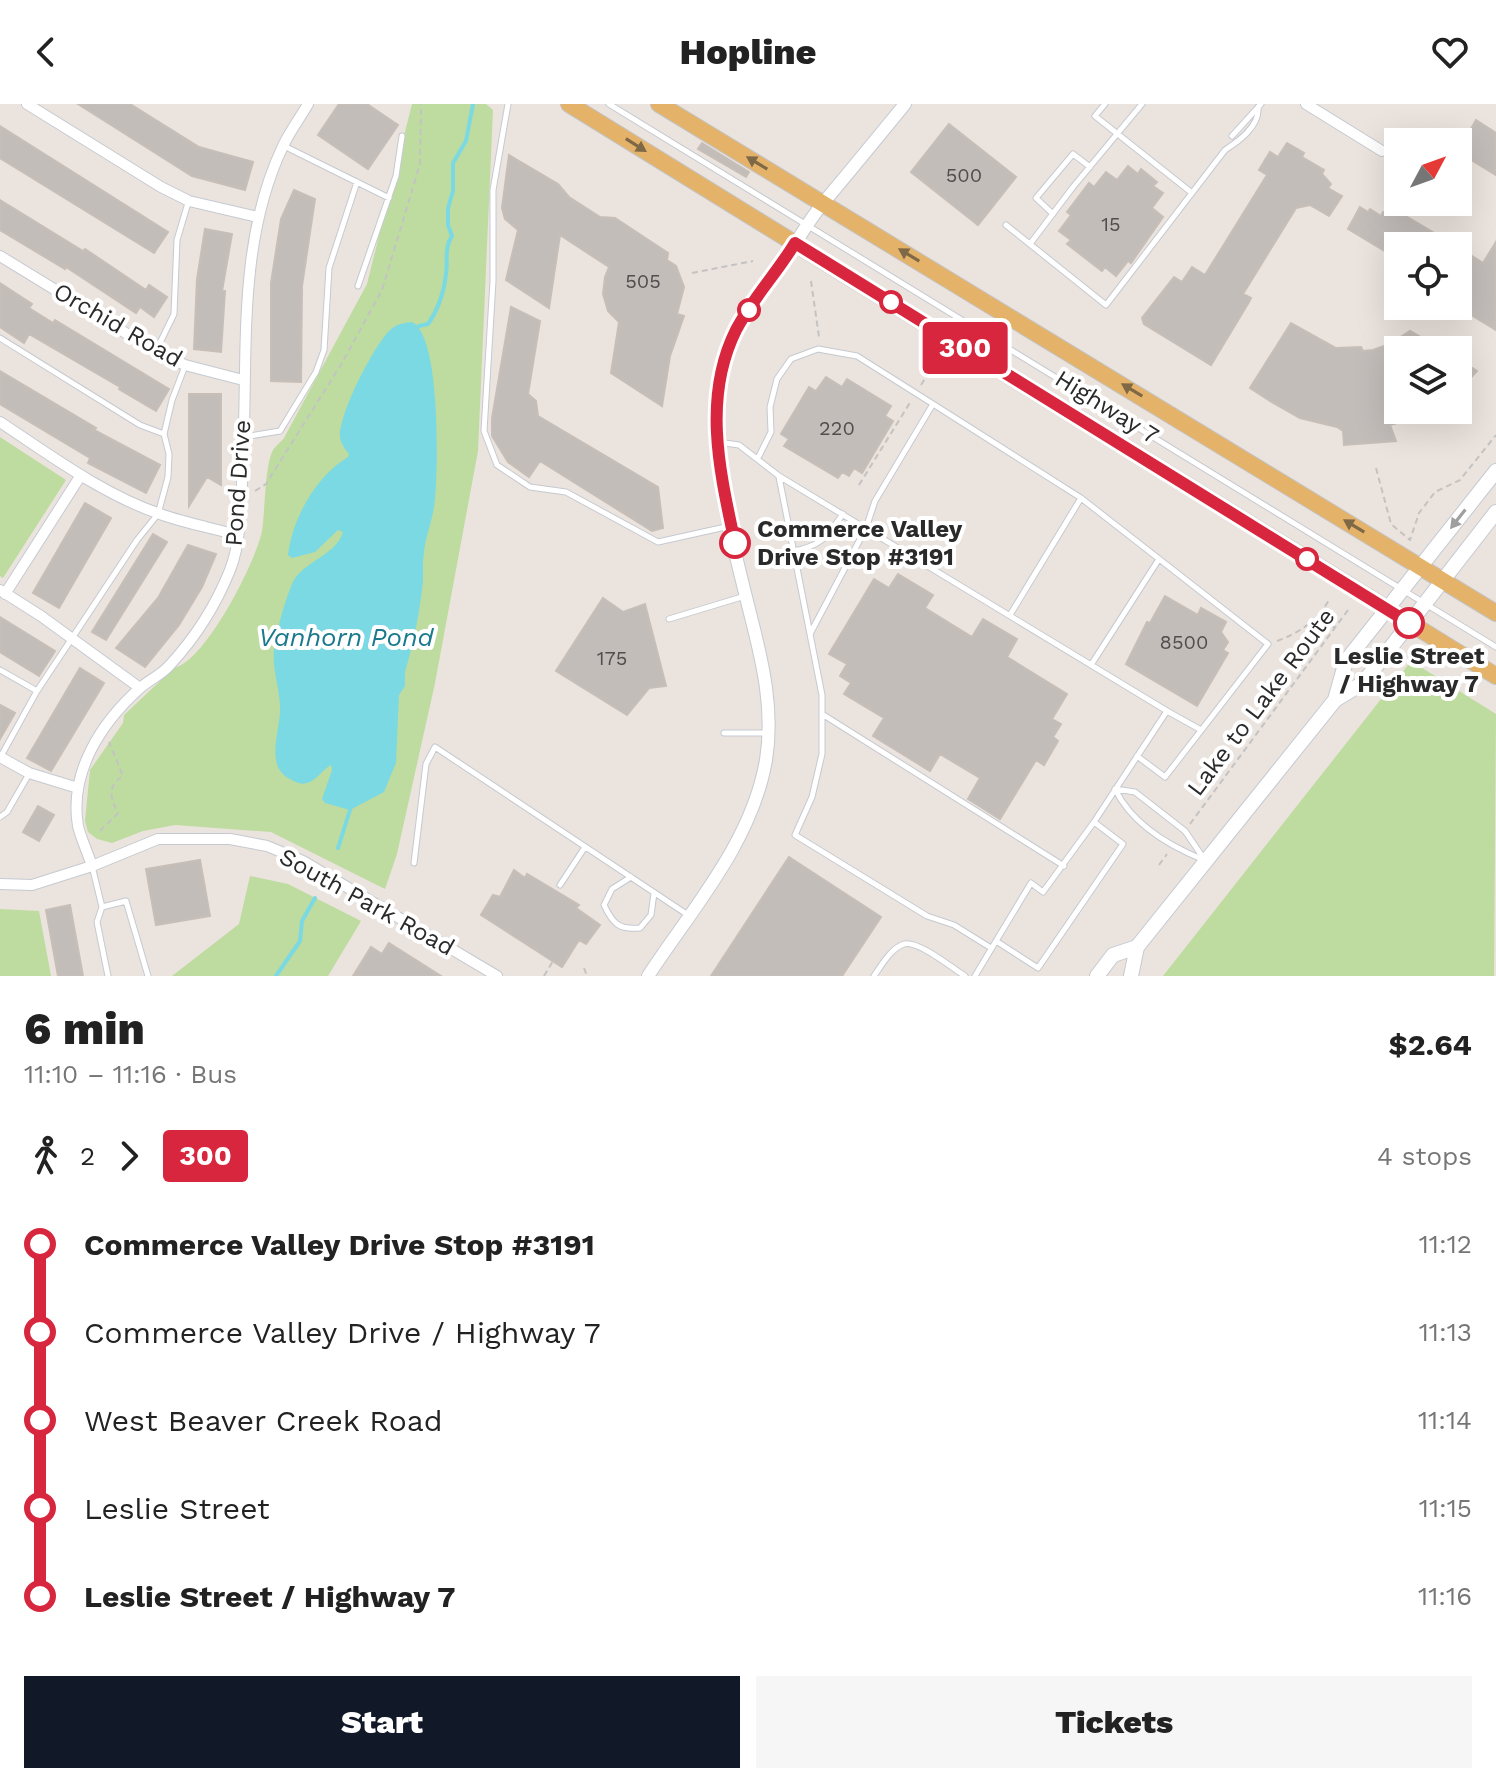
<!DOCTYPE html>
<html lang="en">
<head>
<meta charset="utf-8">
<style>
  :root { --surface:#fff; --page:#f6f6f6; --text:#222; --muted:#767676; --accent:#111827 }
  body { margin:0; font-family:"Work Sans",sans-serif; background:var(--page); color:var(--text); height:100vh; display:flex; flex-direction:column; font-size:30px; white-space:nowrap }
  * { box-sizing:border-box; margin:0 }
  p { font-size:26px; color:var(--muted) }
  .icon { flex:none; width:44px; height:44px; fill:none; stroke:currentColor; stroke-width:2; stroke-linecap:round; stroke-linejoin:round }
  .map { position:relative; height:872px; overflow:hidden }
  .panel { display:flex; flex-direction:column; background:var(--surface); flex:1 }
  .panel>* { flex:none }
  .badge { padding:0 16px; border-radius:6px; font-size:28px; line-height:52px }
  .needle { width:52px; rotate:49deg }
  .buttons { position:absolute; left:1384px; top:24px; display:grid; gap:16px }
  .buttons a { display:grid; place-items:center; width:88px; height:88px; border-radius:0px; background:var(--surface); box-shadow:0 8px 32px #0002; font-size:40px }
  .map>.badge { position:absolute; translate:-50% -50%; box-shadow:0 0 0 4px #fff }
  .legs { display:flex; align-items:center; gap:12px; height:88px; padding:0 24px; font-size:26px }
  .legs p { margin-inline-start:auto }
  .overview { display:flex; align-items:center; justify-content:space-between; height:136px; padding:0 24px }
  h1 { font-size:44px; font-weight:800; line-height:60px }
  .action { display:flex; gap:16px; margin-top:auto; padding:16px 24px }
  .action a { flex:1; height:92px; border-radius:0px; background:var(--accent); color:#fff; font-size:32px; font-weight:800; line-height:92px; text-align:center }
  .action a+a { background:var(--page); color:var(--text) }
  ul { padding:0 24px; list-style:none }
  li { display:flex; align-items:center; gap:28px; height:88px; font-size:30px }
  li i { display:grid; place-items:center; width:12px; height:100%; margin:0 10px; background:currentColor }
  li i::after { content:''; width:20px; height:20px; margin:-10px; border:6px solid; border-radius:50%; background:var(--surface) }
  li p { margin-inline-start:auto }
  li:first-child i { background:linear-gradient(#0000 50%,currentColor 0) }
  li:last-child i { background:linear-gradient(currentColor 50%,#0000 0) }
  header { display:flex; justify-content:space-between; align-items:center; height:104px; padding:0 24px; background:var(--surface); font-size:36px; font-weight:800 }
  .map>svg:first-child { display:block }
</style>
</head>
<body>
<header><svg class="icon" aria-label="back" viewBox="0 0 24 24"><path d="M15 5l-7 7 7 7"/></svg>Hopline<svg class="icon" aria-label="heart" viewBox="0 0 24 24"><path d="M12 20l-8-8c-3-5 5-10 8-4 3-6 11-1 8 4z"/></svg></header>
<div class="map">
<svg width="1496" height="872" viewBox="0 0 1496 872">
  <rect width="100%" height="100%" fill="#ebe3dd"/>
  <path fill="#bedc9f" d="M412 0H486L493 6 478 347 435 579 397 750 385 785 271 728 175 721 143 727 112 739 97 735 88 728 85 717 90 666 123 619 124 611 174 564C205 558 256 458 262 427 265 408 265 363 272 348 274 343 281 338 284 334L367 180Z
    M0 333 66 376 3 474 0 472Z
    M1411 557 1496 610 1494 872H1163Z
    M250 772 288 780 361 817 328 872H172L239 820Z
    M0 805 39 807 51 872H0Z"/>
  <path fill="#7ad9e3" d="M412 218C441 232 438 363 435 394 434 413 426 430 424 448 422 460 424 473 422 485 419 512 413 541 405 568V582L399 591 396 659 384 688 350 706 325 699 322 695 332 666 331 661C323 665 316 677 307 679 301 681 295 678 290 675 263 662 282 623 280 601 279 583 272 563 274 546 277 525 284 499 292 480 301 458 336 452 343 428L338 426 315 448 292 454 288 451C292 415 316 372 348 353L349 350C345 345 341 340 340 333 339 310 372 245 389 227 396 220 403 219 412 218Z"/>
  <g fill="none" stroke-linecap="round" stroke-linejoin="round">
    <path stroke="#7ad9e3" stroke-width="4" d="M419 222 428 220C438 206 444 188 446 170 448 157 444 143 452 132L448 121V104L453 87V59L466 37 473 0
      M338 744 350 706
      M276 872 300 837 302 817 315 794"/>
  </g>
  <path fill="#c3bdba" stroke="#c6beb7" stroke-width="2" d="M78 0H130L199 43 253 58 245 86 192 72Z
    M339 0H367L398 21 368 65 318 31Z
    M1476 16 1496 29V71L1458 48Z
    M949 20 1016 73 978 121 911 68Z
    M0 22 168 128 154 149 0 54Z
    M702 39 749 68 746 73 698 45Z
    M1287 39 1304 49 1302 53 1324 66 1322 70 1331 80 1328 84 1342 92 1329 112 1310 101 1296 104 1243 190 1251 194 1249 198 1211 261 1144 220 1142 214 1174 173 1182 178 1192 163 1205 171 1267 71 1259 66 1270 48 1278 53Z
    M509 51 558 80 569 93 600 113 615 114 668 149 667 156 676 162 684 183 677 210 684 212 670 252 662 302 611 269 619 218 608 207 603 190 605 173 609 163 560 131 549 204 506 176 518 126 505 115 502 104Z
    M1128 62 1138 70 1141 65 1157 78 1153 82 1163 89 1152 104 1163 113 1131 159 1128 157 1116 172 1105 163 1102 167 1067 140 1071 136 1059 127 1071 111 1067 108 1089 79 1094 83 1106 68 1117 76Z
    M294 86 315 95 302 182 301 278 271 277V179L281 115Z
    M0 96 83 147 85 145 146 186 149 181 167 193 154 213 140 203 136 209 66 163 65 165 0 126Z
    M1360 103 1368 108 1370 105 1381 112 1383 108 1389 111 1391 108 1397 111 1399 108 1456 142H1398V155L1348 125Z
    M205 125 232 130 222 187H225L221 248 194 245 197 175Z
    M1496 138V226L1458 203V143L1483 159Z
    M0 179 32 200 29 204 53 219 55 216 169 285 156 307 119 285 120 283 29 230 24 239 0 223Z
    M511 203 540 217 528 290 536 297 538 312 658 383 663 424 652 427 540 357 529 373 508 358 492 332V314Z
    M1291 219 1336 244 1361 243 1363 247 1373 246 1390 240 1410 227 1443 246H1398V306H1433V309L1390 321 1396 337 1344 341 1343 327 1337 323 1300 314 1270 297 1250 284Z
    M1458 255 1477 267 1458 288Z
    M0 267 96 324 94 326 160 361 146 389 88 359 90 354 0 300Z
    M826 273 842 283 847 275 891 302 885 312 893 317 862 369 854 364 849 372 842 368 838 374 784 342 789 335 781 330 809 283 816 287Z
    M189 290H221V381L207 373 189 402Z
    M85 399 111 414 59 504 33 489Z
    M153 430 167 438 106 536 92 528Z
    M188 441 216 450 202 483 179 521 145 563 116 544 158 494Z
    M898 470 933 491 925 504 972 533 983 515 1017 535 1007 553 1067 590 1052 615 1061 620 1053 633 1058 637 1044 661 1036 656 1000 715 968 695 980 674 940 650 930 667 873 632 884 614 844 590 851 579 840 572 847 560 829 550 874 475 889 484Z
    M1165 492 1198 511 1201 504 1226 518 1221 528 1228 538 1223 546 1228 549 1197 602 1126 560 1147 518 1150 519Z
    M603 494 623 508 645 500 666 582 649 584 627 611 556 567Z
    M0 513 55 547 39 572 0 548Z
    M80 564 104 579 51 667 27 654Z
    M0 601 15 609 0 635Z
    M38 702 54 711 39 737 23 728Z
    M789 753 881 813 842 872H711Z
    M200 756 210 812 156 821 146 765Z
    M514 766 525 774 527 770 579 801 576 804 600 821 586 840 579 836 562 863 481 811 493 791 500 793Z
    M70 801 83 872H58L46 806Z
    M389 839 441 872H353L371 843 382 850Z"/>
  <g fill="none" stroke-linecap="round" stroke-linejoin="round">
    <defs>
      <path id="service" d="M508 0 493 86V177L484 327 497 361 530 383 566 388 658 438 730 422
        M609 0 1496 543
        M1105 0 1095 12 1192 89
        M1232 32 1261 0
        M284 42 389 94
        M1053 110 1036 94 1073 50 1090 63
        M1006 121 1106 201 1225 46C1239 37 1260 22 1258 3
        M1030 140 1073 83 1142 0
        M358 182 396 72 402 32
        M0 234 140 321 164 330
        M156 247 174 210 177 136 188 99
        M244 333 280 327 316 268 324 246 329 164 357 78
        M718 338 739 341 779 372 1167 607 1094 718 1043 788 1031 779 996 837 1038 864 1123 740 1094 718
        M758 354 771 328 770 303 777 275 791 255 818 245 857 252 933 300
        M779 373 822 591V650L812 693 795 731 927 812 954 821 991 844
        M793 447C822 442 827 432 843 410
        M1010 511 1081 394
        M669 515 745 492
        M810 530 866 424 875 397 933 300 1081 394 1268 540 1165 673 1137 652
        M1091 561 1159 455
        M0 566 37 587
        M1167 607 1201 626
        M822 610 1064 762
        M724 629H768
        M1 652 37 587 137 436 158 410 168 373 169 350 164 330 172 296 185 262
        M1115 685 1135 688 1185 727 1204 755
        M1115 685C1132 720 1169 742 1204 756
        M0 713 7 708 29 670
        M414 759 426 660 435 643 688 811
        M92 762 102 803 97 818 108 872
        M631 773 612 785 604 801C613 820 619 826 640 824L651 811 654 789
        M560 781 585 743
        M102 803 126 797 148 872
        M874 872C881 862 891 844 904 840 918 836 952 864 965 872
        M975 872 996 837"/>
      <path id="minor" d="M27 0 161 83 189 97 258 113
        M1306 0 1382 47
        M0 152 155 247 185 261 243 276
        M0 318C50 351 102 390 160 410 185 419 212 424 237 431
        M0 486 41 512 140 584
        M5 490 81 371
        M0 653 29 669 78 684
        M92 762C88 749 81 735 78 722 69 668 101 619 140 584 149 576 161 571 169 562 195 534 216 501 230 466 243 434 241 385 243 351 248 248 237 138 283 42 290 27 300 14 308 0
        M0 780 32 781 92 762 158 735H230L267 742 303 757 497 872"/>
      <path id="tertiary" d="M648 872C692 805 752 738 766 656 774 607 763 560 751 513 731 432 702 332 727 251 739 215 762 189 783 158 797 138 808 117 824 98 851 66 878 33 905 0"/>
      <path id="secondary" d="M1335 596 1346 557 1496 367
        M1097 872 1113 851 1137 843
        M1131 872 1137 843 1335 596 1363 579 1496 408"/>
      <path id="primary" d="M569 0 1496 572
        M659 0 1496 509"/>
    </defs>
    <use href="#service" stroke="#c5cad2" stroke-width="7"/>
    <use href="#minor" stroke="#c5cad2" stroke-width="12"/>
    <use href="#tertiary" stroke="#c5cad2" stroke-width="14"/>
    <use href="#secondary" stroke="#c5cad2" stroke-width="16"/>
    <use href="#primary" stroke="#c3c3c3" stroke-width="18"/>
    <path stroke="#c3c3c3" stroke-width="2" stroke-dasharray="6 4" stroke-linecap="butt" d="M692 169 753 157
      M811 177 819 233
      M921 281 937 255
      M1376 364 1391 420 1410 436 1419 409 1435 388 1460 376 1496 331
      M859 381 911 297
      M255 387 266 380 342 259 382 186 420 60 421 0
      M1321 514 1335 524
      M1277 537C1300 529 1319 515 1330 494
      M1190 720 1348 506
      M100 727 118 709C110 694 107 682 123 672L109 638
      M1159 761 1167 750
      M584 864 587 872
      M544 872 553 857"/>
    <use href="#service" stroke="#fff" stroke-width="5"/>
    <use href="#minor" stroke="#fff" stroke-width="10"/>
    <use href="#tertiary" stroke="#fff" stroke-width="12"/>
    <use href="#secondary" stroke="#fff" stroke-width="14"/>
    <use href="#primary" stroke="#e4b369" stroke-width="16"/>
  </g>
  <defs><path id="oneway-solid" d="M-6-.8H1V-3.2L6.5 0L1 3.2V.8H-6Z" transform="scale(2)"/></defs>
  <g fill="#7e6846">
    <use href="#oneway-solid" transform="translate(636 41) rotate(32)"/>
    <use href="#oneway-solid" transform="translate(757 59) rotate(-149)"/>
    <use href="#oneway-solid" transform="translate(909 151) rotate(-149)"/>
    <use href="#oneway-solid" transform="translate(1132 286) rotate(-149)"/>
    <use href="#oneway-solid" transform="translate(1354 422) rotate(-149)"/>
  </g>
  <use fill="#9f9f9f" href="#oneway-solid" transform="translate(1458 415) rotate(128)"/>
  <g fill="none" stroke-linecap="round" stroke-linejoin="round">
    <defs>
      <path id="line-1" d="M735 439C720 369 702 294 736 226 752 195 777 169 795 139L1409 519"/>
    </defs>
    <use href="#line-1" stroke="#fff" stroke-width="18"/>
    <use href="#line-1" stroke="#d7263d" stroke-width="12"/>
  </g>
  <g fill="#fff" stroke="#d7263d" stroke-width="4">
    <circle cx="891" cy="198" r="10"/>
    <circle cx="749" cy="206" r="10"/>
    <circle cx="735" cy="439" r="14"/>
    <circle cx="1307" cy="455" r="10"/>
    <circle cx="1409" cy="519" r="14"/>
  </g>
  <g text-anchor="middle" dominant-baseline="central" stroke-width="8" stroke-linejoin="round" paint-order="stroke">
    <g font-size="20" fill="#504f4e">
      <text x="964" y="71">500</text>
      <text x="1111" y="120">15</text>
      <text x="643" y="177">505</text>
      <text x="837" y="324">220</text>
      <text x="1184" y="538">8500</text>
      <text x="612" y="554">175</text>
    </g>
    <g font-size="24" fill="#2a2a2a" stroke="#fff">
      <text transform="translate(118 221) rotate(30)">Orchid Road</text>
      <text transform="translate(1107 303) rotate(32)">Highway 7</text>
      <text transform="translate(238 379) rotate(-86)">Pond Drive</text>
      <text transform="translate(1261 598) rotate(-53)">Lake to Lake Route</text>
      <text transform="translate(367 798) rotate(29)">South Park Road</text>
    </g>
    <g font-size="24" font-weight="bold" fill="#2a2a2a" stroke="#fff" text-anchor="start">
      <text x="757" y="425">Commerce Valley<tspan x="757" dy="28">Drive Stop #3191</tspan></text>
      <text x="1409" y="552" text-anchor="middle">Leslie Street<tspan x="1409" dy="28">/ Highway 7</tspan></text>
    </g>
    <g font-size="26" font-style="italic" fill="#1a798e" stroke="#fff">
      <text x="346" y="533">Vanhorn Pond</text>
    </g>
  </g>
</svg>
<div class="buttons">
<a><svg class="needle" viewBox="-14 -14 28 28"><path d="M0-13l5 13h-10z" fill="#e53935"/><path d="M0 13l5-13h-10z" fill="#767676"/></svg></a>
<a><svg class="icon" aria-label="locate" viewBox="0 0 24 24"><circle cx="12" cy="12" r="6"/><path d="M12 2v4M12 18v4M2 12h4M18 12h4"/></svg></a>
<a><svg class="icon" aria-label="layers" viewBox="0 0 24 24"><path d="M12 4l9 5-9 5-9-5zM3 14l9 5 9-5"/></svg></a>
</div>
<b class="badge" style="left:965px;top:244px;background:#d7263d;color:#fff">300</b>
</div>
<section class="panel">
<div class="overview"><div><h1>6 min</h1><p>11:10 – 11:16 · Bus</p></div><b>$2.64</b></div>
<div class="legs"><svg class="icon" aria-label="walk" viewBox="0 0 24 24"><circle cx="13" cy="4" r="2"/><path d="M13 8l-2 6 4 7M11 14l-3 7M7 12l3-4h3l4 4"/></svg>2<svg class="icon" aria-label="forward" viewBox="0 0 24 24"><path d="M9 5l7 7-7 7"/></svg><b class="badge" style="background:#d7263d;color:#fff">300</b><p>4 stops</p></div>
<ul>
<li><i style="color:#d7263d"></i><b>Commerce Valley Drive Stop #3191</b><p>11:12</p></li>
<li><i style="color:#d7263d"></i><span>Commerce Valley Drive / Highway 7</span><p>11:13</p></li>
<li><i style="color:#d7263d"></i><span>West Beaver Creek Road</span><p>11:14</p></li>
<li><i style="color:#d7263d"></i><span>Leslie Street</span><p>11:15</p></li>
<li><i style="color:#d7263d"></i><b>Leslie Street / Highway 7</b><p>11:16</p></li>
</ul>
<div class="action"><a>Start</a><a>Tickets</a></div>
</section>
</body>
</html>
